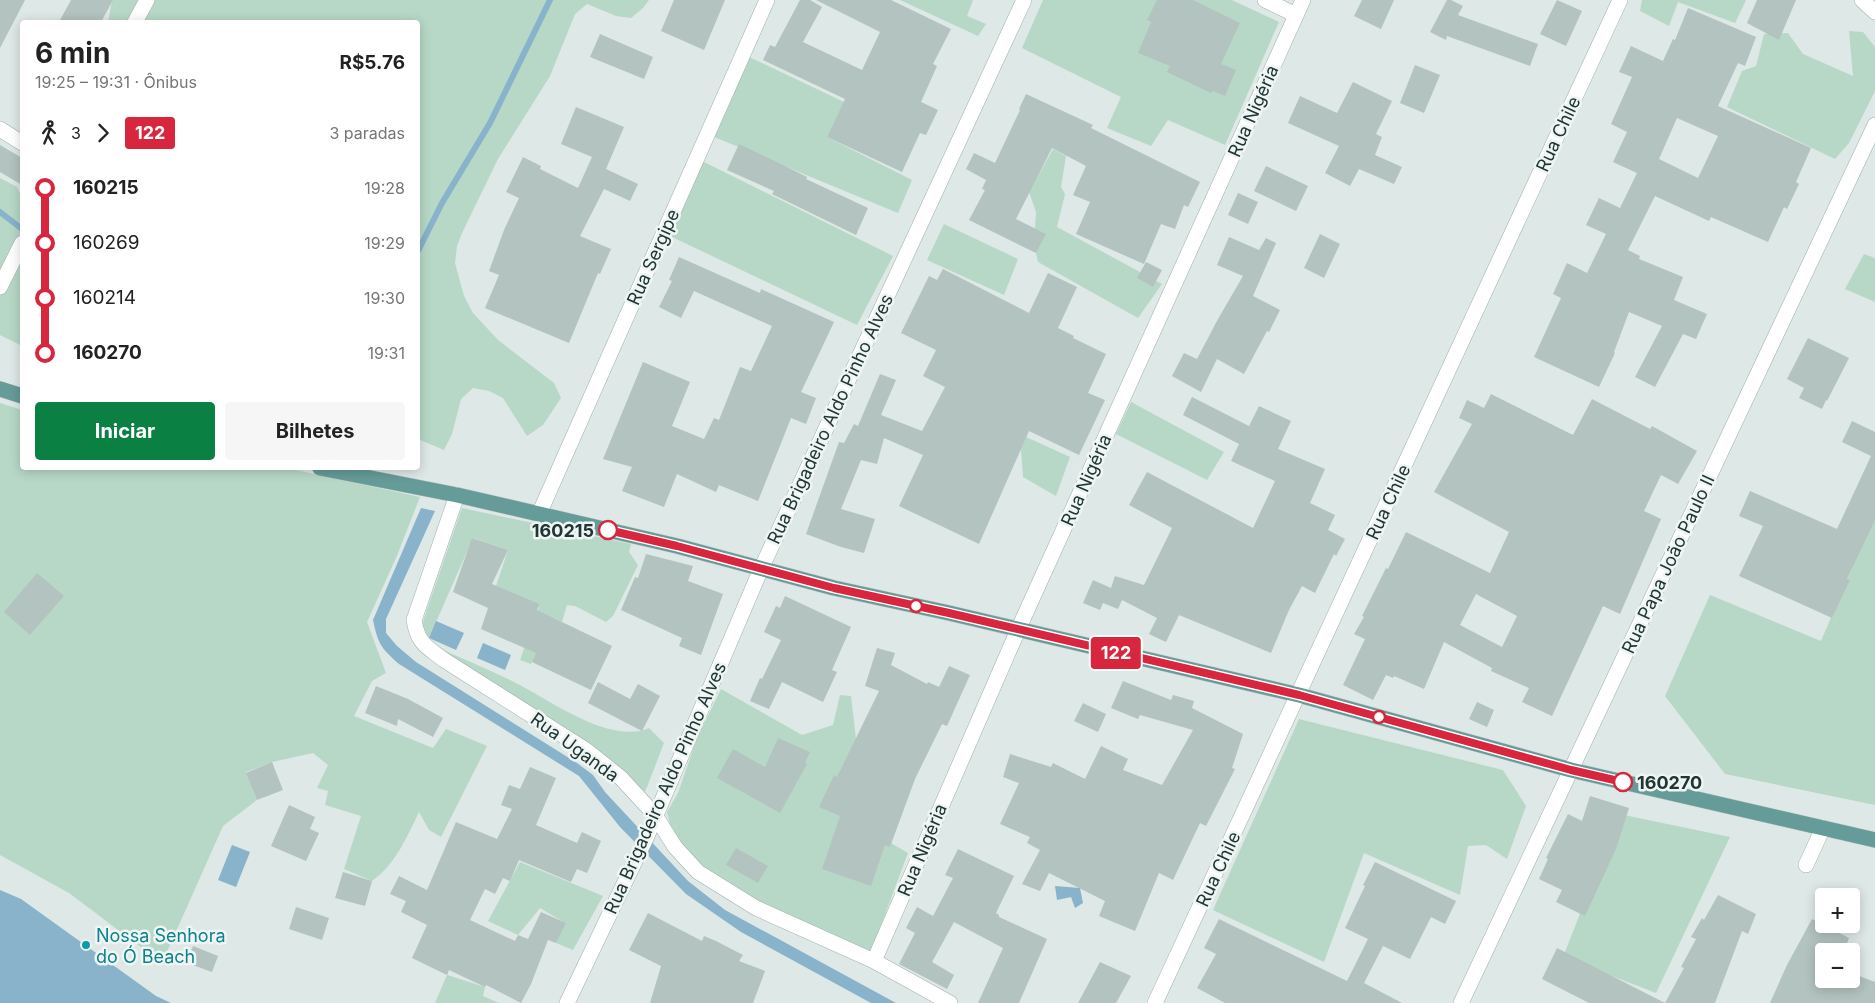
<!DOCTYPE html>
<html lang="pt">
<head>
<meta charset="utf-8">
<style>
  :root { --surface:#fff; --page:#f6f6f6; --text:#222; --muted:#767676; --accent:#0b8043 }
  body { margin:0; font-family:Inter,sans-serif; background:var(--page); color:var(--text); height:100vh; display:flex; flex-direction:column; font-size:19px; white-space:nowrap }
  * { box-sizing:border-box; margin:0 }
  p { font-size:16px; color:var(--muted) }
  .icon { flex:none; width:28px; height:28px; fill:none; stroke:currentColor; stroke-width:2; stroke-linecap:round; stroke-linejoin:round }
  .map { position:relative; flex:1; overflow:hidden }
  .side { position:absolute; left:20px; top:20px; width:400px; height:450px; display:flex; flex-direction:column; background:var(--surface); border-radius:5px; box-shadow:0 2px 12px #0003 }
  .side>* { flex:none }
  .badge { padding:0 10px; border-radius:4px; font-size:18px; line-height:32px }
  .fabs { position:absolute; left:1815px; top:888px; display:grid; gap:10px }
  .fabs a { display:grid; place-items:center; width:45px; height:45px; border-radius:5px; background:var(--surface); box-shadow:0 2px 12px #0003; font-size:25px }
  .map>.badge { position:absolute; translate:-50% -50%; box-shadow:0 0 0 2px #fff }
  .legs { display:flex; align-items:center; gap:8px; height:55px; padding:0 15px; font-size:16px }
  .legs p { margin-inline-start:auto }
  .head { display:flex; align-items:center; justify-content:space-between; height:85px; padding:0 15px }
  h1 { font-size:28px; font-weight:700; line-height:38px }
  .button { display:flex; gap:10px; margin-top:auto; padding:10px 15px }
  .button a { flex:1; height:58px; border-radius:5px; background:var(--accent); color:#fff; font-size:20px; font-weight:700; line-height:58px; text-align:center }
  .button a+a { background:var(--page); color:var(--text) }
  ul { padding:0 15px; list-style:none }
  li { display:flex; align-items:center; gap:18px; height:55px; font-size:19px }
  li i { display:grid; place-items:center; width:8px; height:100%; margin:0 6px; background:currentColor }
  li i::after { content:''; width:12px; height:12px; margin:-6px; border:4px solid; border-radius:50%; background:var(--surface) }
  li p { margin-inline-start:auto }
  li:first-child i { background:linear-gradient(#0000 50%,currentColor 0) }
  li:last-child i { background:linear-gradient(currentColor 50%,#0000 0) }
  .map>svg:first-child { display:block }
</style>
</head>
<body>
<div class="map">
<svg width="1875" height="1003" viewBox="0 0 1875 1003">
  <rect width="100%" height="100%" fill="#dee8e6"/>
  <path fill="#b7d8c7" d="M112 0H649L643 8 631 18 616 16 587 4 575 14 550 76 498 159 462 233 457 246 455 263 464 296 473 313 498 340 554 383 561 398 543 425 527 436 503 398 489 391 473 388 461 399 452 434 444 450 418 439V22H108Z
    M900 0H973L967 16 986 24 978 36Z
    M1043 0H1232L1279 22 1225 145 1168 120 1151 146 1107 128 1121 97 1022 48Z
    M1642 0H1746L1735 23 1678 2 1669 26 1640 11Z
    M1849 31 1863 32 1875 47V91L1849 143 1835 159 1727 107 1742 71 1756 66 1764 34 1788 33 1803 54 1853 76Z
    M747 56 844 102 827 137 912 180 898 213 712 136Z
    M1053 149 1066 156 1061 187 1065 194 1057 227 1162 284 1138 318 1038 262 1036 253 1045 234 1035 229 1036 212 1029 192Z
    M700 160 893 256 857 325 668 235Z
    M0 178 17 187 22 198V346L0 335Z
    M944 224 1018 259 1004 295 927 260Z
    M1864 254 1875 258V302L1845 289Z
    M1131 402 1224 452 1207 480 1116 434Z
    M0 403 22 410V468H287L420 497 396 558 367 622 386 673 372 681 354 716 433 748 446 729 487 746 441 837 429 830 419 812C407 837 395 865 372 881L344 869 361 816 325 805 328 791 317 788 328 765 313 753 272 762 246 772 257 800 223 826 162 963 69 893 0 855Z
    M1026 437 1070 457 1056 496 1023 477 1021 449Z
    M462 508 631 544 629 552 638 565 613 616 606 622 575 606 567 605 562 622 554 618 531 664 520 660 540 604 496 586 508 550 473 538 429 638 422 629 424 618Z
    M1875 514V805L1725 774 1665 696 1710 595 1821 641Z
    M441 649C467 661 493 671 518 684 551 701 611 745 649 728L664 743 645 792 597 751Z
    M721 689 802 735 833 725 840 695 851 696 856 739 860 825 908 853 871 952 759 903 704 868 685 848 671 828 667 812 678 793 697 738Z
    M1299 719 1503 770 1526 806 1507 859 1486 845 1468 846 1460 895 1364 853 1324 962 1213 910Z
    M1619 814 1730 837 1656 993 1563 957Z
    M520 862 603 896 573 950 556 943 565 923 540 908 518 935 488 921Z
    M447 975 485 987 483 996 499 1003H435Z"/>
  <path fill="#88b3cb" d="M421 508 435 511 386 619V633L397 646 416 662 577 763 593 775 605 792 688 881 725 910 896 1003H871L741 932 686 894 620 827 579 776 399 664C381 648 378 644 373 620Z
    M436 621 464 633 456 650 429 638Z
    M483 643 511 655 505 670 477 658Z
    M232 845 250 852 236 887 218 880Z
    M1055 886 1080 888 1083 903 1075 908 1071 897 1057 900Z
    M0 890 21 899 156 996 171 1003H0Z"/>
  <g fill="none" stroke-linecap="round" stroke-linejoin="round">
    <path stroke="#88b3cb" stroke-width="6" d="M0 212 22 229
      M418 251 442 203 490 123 550 0"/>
  </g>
  <path fill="#b3c3bf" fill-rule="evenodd" d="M0 0H25L0 48Z
    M71 0H113L101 22H59Z
    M674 0H725L704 50 661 31Z
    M800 0H810L822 7 803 42 862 70 880 32 816 0H891L951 29 933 64 937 66 921 102 938 110 926 135 920 133 902 172 827 137 845 99 763 60 770 45 775 47Z
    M1157 0H1193L1240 23 1221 64 1236 70 1225 96 1213 91 1211 93 1167 72 1170 66 1138 53 1151 22 1147 20Z
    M1362 0H1394L1381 29 1354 16Z
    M1447 0H1451L1463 6 1458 15 1538 44 1530 66 1447 36 1446 40 1430 32Z
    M1557 0 1582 11 1566 46 1540 34Z
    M1757 0H1796L1779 40 1747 23Z
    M1688 8 1756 37 1745 66 1738 63 1718 106 1811 148 1796 182 1799 184 1787 209 1784 207 1768 242 1711 217 1709 221 1655 196 1628 250 1640 256 1639 259 1683 277 1674 300 1707 314 1696 339 1683 334 1655 387 1635 377 1662 326 1629 312 1614 352 1615 353 1599 387 1534 357 1561 298 1553 294 1567 263 1587 273 1606 234 1586 225 1599 198 1620 208 1637 173 1613 162 1627 132 1611 124 1632 77 1619 72 1631 46 1663 61 1673 39 1675 40ZM1677 118 1718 136 1698 178 1659 159Z
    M600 34 653 57 644 79 590 57Z
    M1415 65 1440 75 1424 113 1400 103Z
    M1353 82 1392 101 1376 134 1382 137 1375 155 1402 167 1394 184 1359 169 1350 186 1325 173 1339 146 1288 123 1300 96 1337 113Z
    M1026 94 1093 125 1091 128 1200 182 1188 207 1184 205 1175 229 1161 224 1144 264 1076 234 1090 202 1073 195 1086 166 1052 148 1016 219 1046 234 1036 253 969 220 985 190 982 189 986 180 966 169 974 153 995 163 1020 110 1019 109Z
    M576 107 624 127 606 169 638 184 630 201 604 189 580 236 611 249 600 274 598 273 569 343 485 308 499 275 489 271 504 230 519 198 506 192 523 157 541 166 540 169 578 188 592 157 561 144Z
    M739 144 779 163 807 177 806 179 868 208 856 235 772 194 774 191 727 170Z
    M0 145 22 158V185L0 172Z
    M1266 166 1308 186 1296 211 1254 191Z
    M1238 193 1258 202 1248 224 1228 215Z
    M1320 234 1340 244 1324 278 1304 268Z
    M1229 237 1259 250 1266 238 1276 243 1253 296 1280 310 1269 332 1267 331 1244 374 1217 359 1201 392 1172 376 1184 353 1197 359 1218 319 1243 276 1217 265Z
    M679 257 760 293 761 289 834 322 801 392 816 398 806 424 791 418 758 501 719 485 716 492 677 474 664 507 622 491 632 467 603 459 643 362 690 382 672 426 704 439 714 418 719 420 740 367 751 371 772 326 694 291 681 318 659 307 672 281 669 280Z
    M1146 262 1162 270 1153 287 1137 278Z
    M943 269 1029 313 1048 273 1077 287 1058 328 1074 336 1073 338 1106 354 1088 393 1105 400 1079 455 1029 431 979 544 899 506 923 455 884 438 877 464 861 460 841 509 875 519 864 553 841 547 806 534 839 442 844 443 854 424 858 426 880 374 896 380 881 415 922 431 945 387 923 376 936 350 901 333 929 276 937 280Z
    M1808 338 1849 358 1827 401 1826 400 1822 409 1799 398 1804 388 1787 379Z
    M1491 394 1573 435 1592 399 1650 429 1652 426 1697 451 1678 484 1661 475 1644 511 1661 519 1620 614 1603 606 1552 716 1522 702 1529 688 1491 671 1492 668 1444 642 1424 689 1394 676 1393 678 1386 675 1373 700 1343 685 1365 639 1354 634 1364 617 1362 616 1386 568 1388 569 1406 532 1490 573 1509 532 1434 492 1472 424 1459 418 1467 400 1484 408ZM1476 594 1517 616 1502 647 1460 625Z
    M1192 397 1249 426 1259 406 1291 421 1278 449 1325 469 1310 503 1335 515 1328 530 1345 539 1336 556 1334 554 1315 593 1302 586 1289 610 1271 653 1179 615 1166 642 1149 634 1157 618 1122 600 1118 609 1103 603 1100 610 1083 603 1093 580 1111 588 1115 576 1144 585 1172 528 1129 505 1147 472 1253 528 1275 481 1231 461 1239 444 1183 415Z
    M1852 421 1875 432V520L1847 579 1850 580 1832 618 1739 576 1763 526 1739 516 1750 491 1837 529 1871 456 1842 442Z
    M472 538 508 550 492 584 540 604 537 610 612 646 591 690 532 662 536 653 481 629 488 608 453 592Z
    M646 554 693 566 688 581 723 594 701 655 679 646 682 638 621 610 635 577 638 578Z
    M37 573 64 596 30 635 4 612Z
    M785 596 851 627 832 670 837 672 823 702 782 682 769 709 750 701 760 678 762 679 781 640 764 632 776 606 780 608Z
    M877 648 895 653 891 665 927 684 928 682 939 687 949 666 970 675 947 726 942 724 915 779 890 847 885 845 871 886 822 869 840 816 819 807 834 775 837 777 879 691 865 686Z
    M1123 681 1171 700 1173 695 1194 701 1192 708 1243 734 1232 768 1235 769 1206 826 1200 823 1173 880 1159 873 1135 931 1099 916 1105 901 1049 873 1040 891 1022 884 1040 850 1027 843 1030 837 1000 824 1019 783 1003 777 1010 754 1051 767 1053 763 1085 779 1101 746 1128 759 1123 770 1162 785 1193 730 1140 715 1138 719 1111 708Z
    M598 682 630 699 638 684 660 696 642 731 588 703Z
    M376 686 408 699 443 718 433 737 398 719 397 726 365 713Z
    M1477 702 1494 710 1487 727 1469 719Z
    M1083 703 1106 714 1098 732 1074 721Z
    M778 738 810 752 805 763 807 764 780 813 717 778 733 749 765 767Z
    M272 762 283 790 257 800 246 773Z
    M530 767 556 778 536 825 577 843 582 832 601 841 587 873 577 869 571 882 519 860 510 881 503 878 495 894 485 889 470 920 515 941 518 935 528 939 541 912 566 923 556 943 548 940 531 984 521 1003 486 985 485 987 449 970 447 975 412 958 427 925 401 912 406 901 390 894 399 876 427 890 456 822 497 839 512 809 501 805 509 785 520 789Z
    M1590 796 1629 808 1616 849 1585 916 1556 902 1562 890 1539 879 1548 859 1546 858 1568 814 1582 821Z
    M289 805 315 817 310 829 319 833 306 861 271 846Z
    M736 848 768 866 758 883 726 865Z
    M958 849 1014 876 996 913 999 915V917L1047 939 1019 1003H978L1003 948 954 922 932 962 954 975 947 989 899 964 915 933 906 928 917 907 933 916 953 878 945 875Z
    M1375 862 1456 901 1445 924 1431 917 1410 959 1383 946 1364 983 1402 1003H1225L1197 988 1216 954 1204 948 1219 919 1347 981 1368 939 1345 928 1365 886 1363 885Z
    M343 872 372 881 365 906 335 898Z
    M1718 895 1756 914 1748 934 1742 931 1715 1003H1589L1542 979 1557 948 1665 1003 1684 968 1681 967 1696 939 1691 937 1702 918 1704 920Z
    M296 907 329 918 322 940 289 929Z
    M648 913 702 941 704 936 716 941 743 955 739 961 765 971 753 1003H650L661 966 629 950Z
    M1812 919 1849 938 1844 951H1824V979H1851V973L1875 982V1003H1770L1787 965Z
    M193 946 218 956 212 972 187 963Z
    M1100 962 1131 976 1116 1003H1078Z"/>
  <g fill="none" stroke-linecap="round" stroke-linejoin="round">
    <defs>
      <path id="minor" d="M1265 0 1296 15
        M1862 0 1875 12
        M135 22 147 0
        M0 129 22 143
        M0 287 22 243
        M457 495 414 620C418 644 426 646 444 660L586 750 621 778 655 815 675 847 698 872 756 908 874 961 950 1003
        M539 514 767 0
        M1806 865 1823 828
        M874 961 1018 630 1303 0
        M567 1003 647 836 761 569 1024 0
        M1155 1003 1620 0
        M1461 1003 1875 125"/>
      <path id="major" d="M0 389 22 396
        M320 468 457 495 677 546 834 588 949 613 1299 695 1571 770 1875 840"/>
    </defs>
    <use href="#minor" stroke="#a1afad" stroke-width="16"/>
    <use href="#major" stroke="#bcc3c2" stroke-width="16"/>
    <use href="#minor" stroke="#fff" stroke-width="15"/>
    <use href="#major" stroke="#659b98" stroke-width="15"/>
  </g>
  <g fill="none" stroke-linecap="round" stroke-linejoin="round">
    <defs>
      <path id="line-1" d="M608 530 677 546 834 588 949 613 1299 695 1571 770 1623 782"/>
    </defs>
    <use href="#line-1" stroke="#fff" stroke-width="11"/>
    <use href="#line-1" stroke="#d7263d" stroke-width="8"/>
  </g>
  <g fill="#fff" stroke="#d7263d" stroke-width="2.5">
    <circle cx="608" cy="530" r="9"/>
    <circle cx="916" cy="606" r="6"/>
    <circle cx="1379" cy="717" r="6"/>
    <circle cx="1623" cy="782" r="9"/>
  </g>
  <circle fill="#0f9aa8" stroke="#eef5f3" stroke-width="2" cx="86" cy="945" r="5"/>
  <g text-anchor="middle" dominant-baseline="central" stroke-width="5" stroke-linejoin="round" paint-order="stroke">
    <g font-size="18" fill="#203635" stroke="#eef5f3">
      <text transform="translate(1253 111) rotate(-66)">Rua Nigéria</text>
      <text transform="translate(1558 134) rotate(-65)">Rua Chile</text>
      <text transform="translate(653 257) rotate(-66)">Rua Sergipe</text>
      <text transform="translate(830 419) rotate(-65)">Rua Brigadeiro Aldo Pinho Alves</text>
      <text transform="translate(1086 480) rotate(-66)">Rua Nigéria</text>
      <text transform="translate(1388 502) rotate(-65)">Rua Chile</text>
      <text transform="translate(1668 564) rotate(-65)">Rua Papa João Paulo II</text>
      <text transform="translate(575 747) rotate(36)">Rua Uganda</text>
      <text transform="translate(665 788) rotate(-66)">Rua Brigadeiro Aldo Pinho Alves</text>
      <text transform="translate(922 850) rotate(-67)">Rua Nigéria</text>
      <text transform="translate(1218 869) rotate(-65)">Rua Chile</text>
    </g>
    <g font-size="18" font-weight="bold" fill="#203635" stroke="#eef5f3" text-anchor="end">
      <text x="594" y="530">160215</text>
      <text x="1637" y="782" text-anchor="start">160270</text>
    </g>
    <g font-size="18" fill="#0d838f" stroke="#eef5f3" text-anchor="start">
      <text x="96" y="935">Nossa Senhora<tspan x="96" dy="21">do Ó Beach</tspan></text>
    </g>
  </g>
</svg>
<div class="fabs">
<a>+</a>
<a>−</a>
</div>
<b class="badge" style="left:1116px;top:653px;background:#d7263d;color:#fff">122</b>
<section class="side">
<div class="head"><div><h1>6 min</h1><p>19:25 – 19:31 · Ônibus</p></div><b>R$5.76</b></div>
<div class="legs"><svg class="icon" aria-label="walk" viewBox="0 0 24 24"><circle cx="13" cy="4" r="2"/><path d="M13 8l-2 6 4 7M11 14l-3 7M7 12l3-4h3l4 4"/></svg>3<svg class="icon" aria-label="forward" viewBox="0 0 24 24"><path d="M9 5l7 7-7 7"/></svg><b class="badge" style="background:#d7263d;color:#fff">122</b><p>3 paradas</p></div>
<ul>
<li><i style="color:#d7263d"></i><b>160215</b><p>19:28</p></li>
<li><i style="color:#d7263d"></i><span>160269</span><p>19:29</p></li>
<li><i style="color:#d7263d"></i><span>160214</span><p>19:30</p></li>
<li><i style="color:#d7263d"></i><b>160270</b><p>19:31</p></li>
</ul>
<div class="button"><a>Iniciar</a><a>Bilhetes</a></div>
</section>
</div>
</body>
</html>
